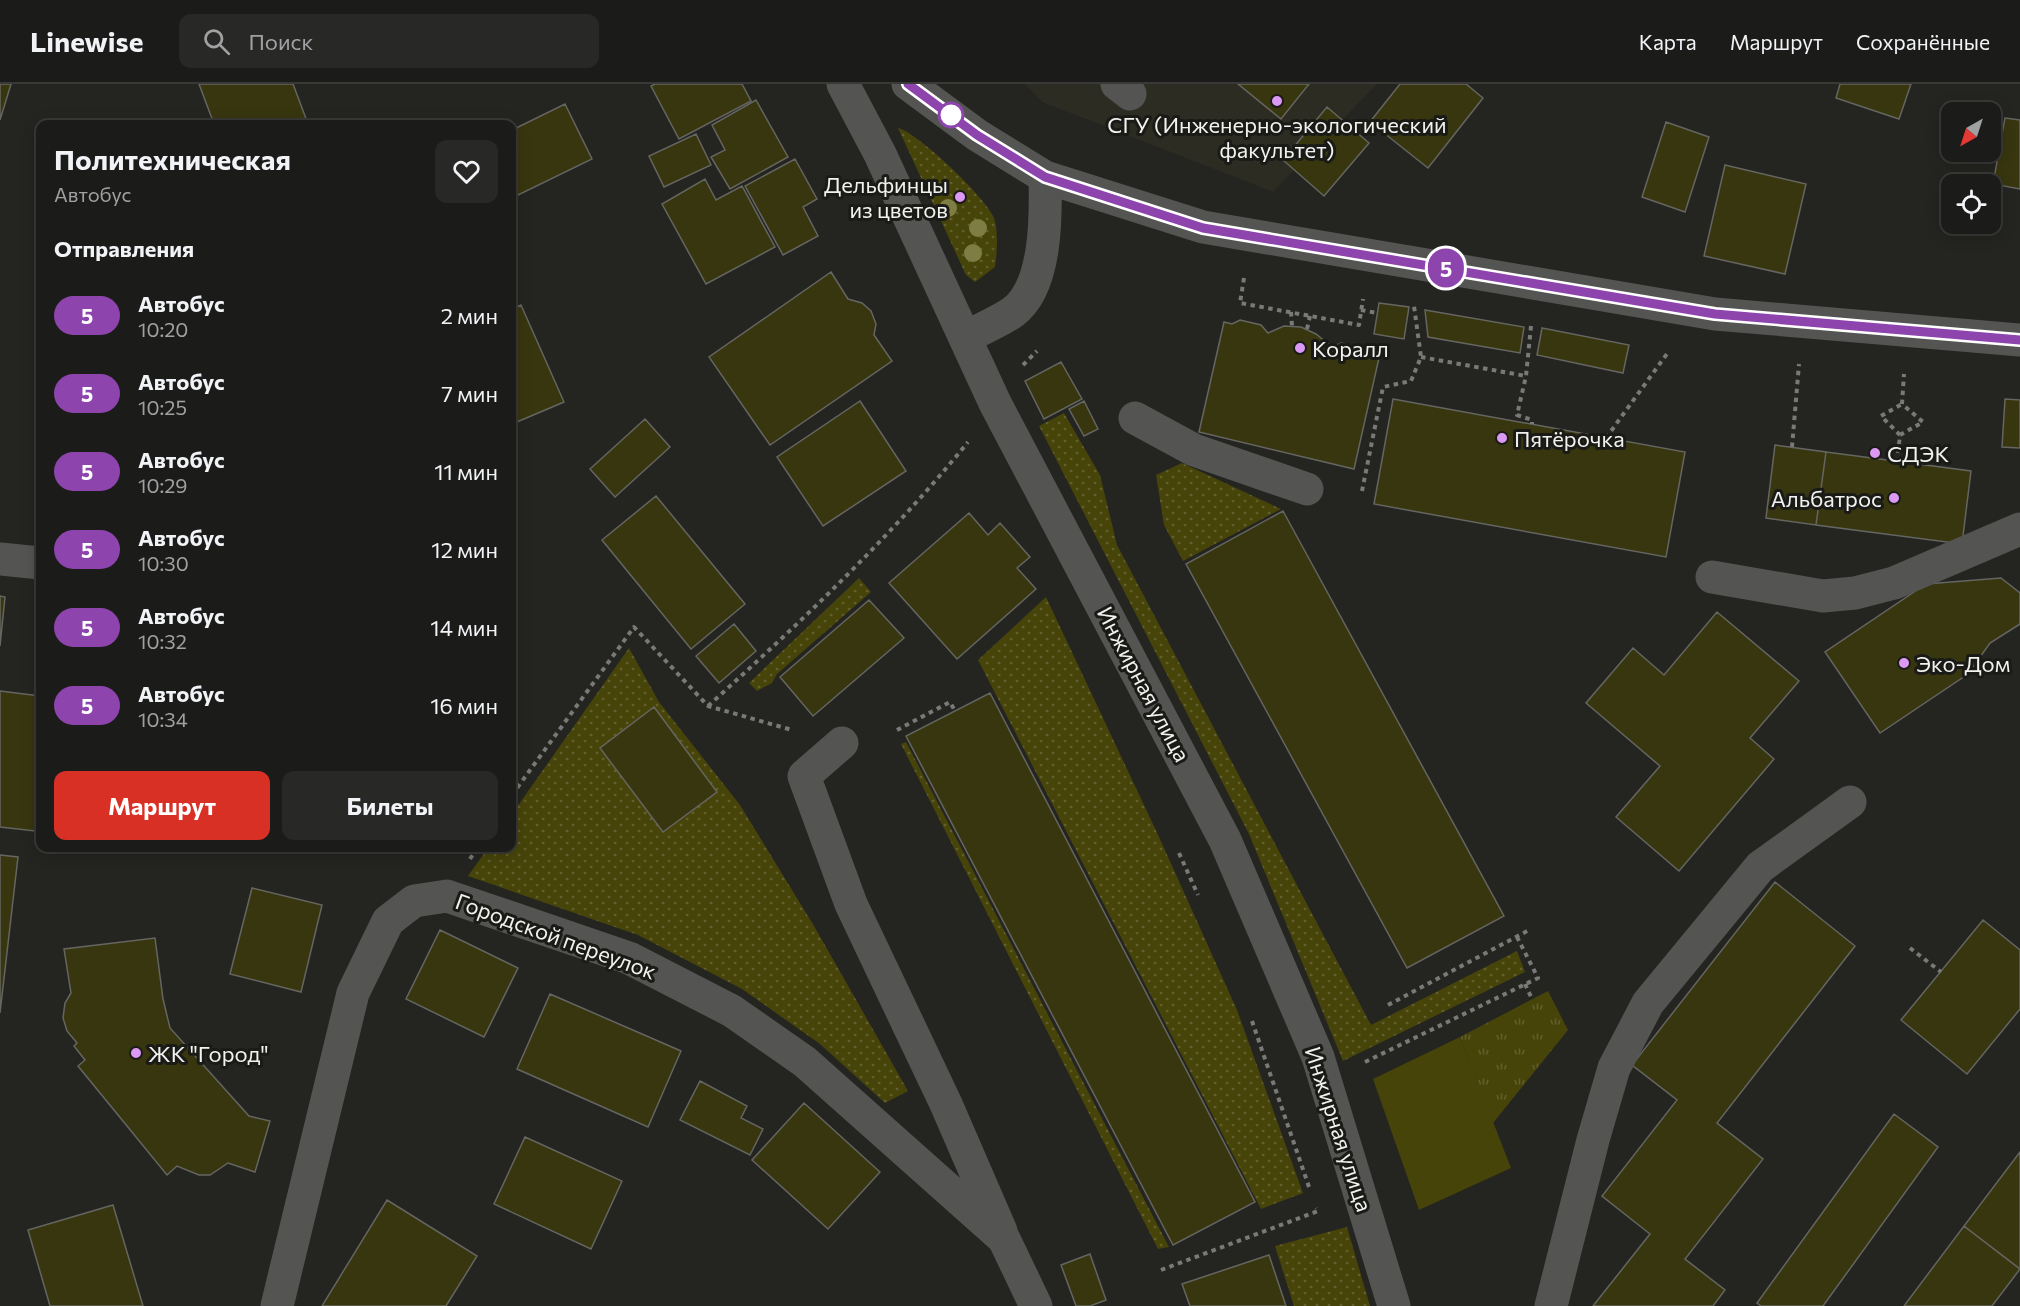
<!DOCTYPE html>
<html lang="ru">
<head>
<meta charset="utf-8">
<style>
  :root { --surface:#1b1b19; --page:#282826; --text:#f1f3f6; --muted:#a0a1a2; --line:#393938; --accent:#d93025 }
  body { margin:0; font-family:Commissioner,sans-serif; background:var(--page); color:var(--text); height:100vh; display:flex; flex-direction:column; font-size:22px; white-space:nowrap }
  * { box-sizing:border-box; margin:0 }
  p { font-size:20px; color:var(--muted) }
  .icon { flex:none; width:33px; height:33px; fill:none; stroke:currentColor; stroke-width:2; stroke-linecap:round; stroke-linejoin:round }
  .map { position:relative; flex:1; overflow:hidden }
  .drawer { position:absolute; left:36px; top:36px; width:480px; height:732px; display:flex; flex-direction:column; background:var(--surface); border-radius:12px; box-shadow:0 3px 15px #0003,0 0 0 2px var(--line) }
  .drawer>* { flex:none }
  .badge { padding:0 12px; border-radius:20px; font-size:21px; line-height:39px }
  .needle { width:39px; rotate:219deg }
  .controls { position:absolute; left:1941px; top:18px; display:grid; gap:12px }
  .controls a { display:grid; place-items:center; width:60px; height:60px; border-radius:12px; background:var(--surface); box-shadow:0 3px 15px #0003,0 0 0 2px var(--line); font-size:30px }
  .map>.badge { position:absolute; translate:-50% -50%; box-shadow:0 0 0 3px #fff }
  h2 { padding:0 18px; font-size:22px; line-height:54px }
  .round { display:grid; place-items:center; flex:none; width:63px; height:63px; border-radius:12px; background:var(--page) }
  .head { display:flex; align-items:center; justify-content:space-between; height:102px; padding:0 18px }
  h1 { font-size:28px; font-weight:700; line-height:45px }
  .button { display:flex; gap:12px; margin-top:auto; padding:12px 18px }
  .button a { flex:1; height:69px; border-radius:12px; background:var(--accent); color:#fff; font-size:24px; font-weight:700; line-height:69px; text-align:center }
  .button a+a { background:var(--page); color:var(--text) }
  ul { padding:0; list-style:none }
  li { display:flex; align-items:center; gap:18px; height:78px; padding:0 18px }
  li div { flex:1 }
  li b { display:block; font-size:22px }
  li em { font-style:normal }
  li .badge { min-width:66px; font-weight:700; text-align:center }
  header { display:flex; align-items:center; gap:36px; box-sizing:border-box; height:84px; padding:0 30px; background:var(--surface); border-bottom:2px solid var(--line) }
  header strong { font-size:28px }
  nav { display:flex; gap:33px; margin-inline-start:auto; font-size:21px }
  .search { width:420px; height:54px; background:var(--page); display:flex; align-items:center; gap:15px; box-sizing:border-box; padding:0 21px; border-radius:12px; color:var(--muted); font-size:22px }
  .map>svg:first-child { display:block }
</style>
</head>
<body>
<header>
<strong>Linewise</strong>
<div class="search"><svg class="icon" aria-label="search" viewBox="0 0 24 24"><circle cx="10" cy="10" r="6"/><path d="M15 15l6 6"/></svg>Поиск</div>
<nav><a>Карта</a><a>Маршрут</a><a>Сохранённые</a></nav>
</header>
<div class="map">
<svg width="2020" height="1222" viewBox="0 0 2020 1222">
  <defs>
    <pattern id="grass-dots" width="8" height="8" patternUnits="userSpaceOnUse" patternTransform="scale(1.5)"><rect width="8" height="8" fill="#47440a"/><path d="M2 2h.1M6 6h.1" fill="none" stroke="#625f2e" stroke-width="1.8" stroke-linecap="round"/></pattern>
    <pattern id="park-tufts" width="24" height="20" patternUnits="userSpaceOnUse" patternTransform="scale(1.5)"><rect width="24" height="20" fill="#47440a"/><path d="M3 7l-1-3M5 7V3M7 7l1-3M15 17l-1-3M17 17v-4M19 17l1-3" fill="none" stroke="#625f2e"/></pattern>
  </defs>
  <rect width="100%" height="100%" fill="#242421"/>
  <path fill="#2c2c23" d="M1025 0H1377L1273 108 1042 18Z"/>
  <path fill="url(#grass-dots)" d="M898 44C917 48 984 112 993 132 999 145 997 169 995 183L975 198 966 191Z
    M1064 329 1100 391 1117 461 1371 941 1517 867 1525 888 1343 977 1249 750 1039 342Z
    M1182 379 1281 425 1183 477 1164 441 1156 391Z
    M859 494 871 508 777 590 772 599 757 607 749 599Z
    M1046 513 1159 753 1237 926 1303 1109 1261 1125 978 576Z
    M629 564 659 618 740 721 814 842 908 1007 885 1019 820 960 742 905 638 851 468 792 488 764H512V730Z
    M906 658 1169 1163 1158 1165 901 660Z
    M1347 1143 1370 1222H1294L1275 1162Z"/>
  <path fill="url(#park-tufts)" d="M1548 907 1568 946 1493 1039 1460 953Z"/>
  <path fill="#47440a" d="M1460 953 1511 1084 1419 1126 1373 995Z"/>
  <path fill="#38360f" stroke="#656561" stroke-width="1.5" d="M0 0H11L0 36Z
    M199 0H293L308 40H214Z
    M655 0H742L751 17 679 55 651 2Z
    M1238 0H1309L1281 35Z
    M1400 0H1466L1483 14 1428 84 1370 38Z
    M1840 0H1911L1899 35 1836 14Z
    M756 16 788 73 730 105 711 73 725 66 712 41Z
    M565 20 592 75 514 113 512 108V46Z
    M1327 23 1369 59 1324 112 1283 76Z
    M2005 34 2020 36V105L1993 100Z
    M1666 38 1709 53 1685 128 1642 113Z
    M696 50 711 81 664 103 649 72Z
    M795 75 817 115 803 123 818 152 783 171 745 102Z
    M1725 81 1806 100 1785 190 1704 172Z
    M705 95 716 116 742 102 775 163 706 200 662 120Z
    M831 188 848 215 862 219 871 227 876 240 874 251 892 277 770 361 709 273Z
    M1379 219 1409 223 1404 255 1374 250Z
    M521 221 564 318 512 340V225Z
    M1425 226 1524 243 1520 269 1428 253Z
    M1240 236 1261 241 1268 249 1284 242 1301 243 1316 250 1332 263 1341 259 1363 265 1372 273 1379 274 1354 385 1199 348 1224 238 1232 240Z
    M1542 244 1629 261 1623 289 1537 271Z
    M1061 278 1082 315 1044 335 1025 297Z
    M1393 315 1685 368 1666 473 1374 420Z
    M2005 315 2020 316V364L2002 363Z
    M860 317 906 387 823 442 777 373Z
    M1084 317 1098 345 1084 352 1069 325Z
    M645 335 670 363 615 413 590 385Z
    M1775 361 1826 368 1816 441 1766 434Z
    M1826 368 1971 387 1962 460 1816 441Z
    M656 412 745 520 691 565 602 456Z
    M1283 427 1504 832 1407 884 1186 480Z
    M969 429 988 451 1000 439 1030 473 1017 484 1036 505 957 575 889 499Z
    M2001 494 2020 509V540L1990 559 1968 590 1880 649 1825 568 1926 500Z
    M0 512 5 513 0 562Z
    M869 516 904 554 813 632 780 593Z
    M1717 528 1799 597 1750 654 1774 675 1679 787 1616 733 1660 682 1586 619 1633 564 1664 591Z
    M734 540 756 567 719 599 696 572Z
    M0 607 40 612V699L35 747 0 743Z
    M990 609 1255 1118 1173 1161 906 652Z
    M654 623 717 708 663 748 600 664Z
    M0 771 18 773 0 929Z
    M1775 798 1855 862 1717 1039 1763 1075 1685 1175 1725 1206 1713 1222H1593L1650 1150 1602 1112 1677 1016 1632 981Z
    M252 804 322 821 301 908 230 890Z
    M1983 836 2020 866V925L1967 990 1901 936Z
    M440 846 518 884 484 953 406 915Z
    M155 854 163 915 170 944 249 1032 270 1037 255 1088 228 1079 210 1091H199L177 1082 167 1091 78 982 85 976 74 962 77 959 67 947 63 934 65 919 71 909 64 865Z
    M550 910 681 967 648 1043 517 985Z
    M700 997 747 1022 741 1034 763 1045 750 1071 680 1036Z
    M804 1019 880 1088 828 1145 752 1076Z
    M1894 1030 1938 1063 1823 1222H1761L1757 1219Z
    M525 1053 622 1097 591 1165 494 1120Z
    M2020 1068V1185L1964 1142Z
    M387 1116 477 1172 446 1222H322Z
    M113 1121 143 1222H50L28 1146Z
    M1964 1142 2020 1185 1992 1222H1904Z
    M1090 1170 1106 1216 1090 1222H1076L1061 1181Z
    M1269 1171 1286 1222H1190L1182 1200Z"/>
  <g fill="none" stroke-linecap="round" stroke-linejoin="round">
    <path stroke="#797977" stroke-width="4" stroke-dasharray="4.5 4.5" stroke-linecap="butt" d="M1244 194 1240 219 1359 241 1363 215
      M1361 226 1377 229
      M1291 228 1292 242
      M1531 242 1526 292 1517 331 1532 336V340
      M1307 245 1310 232
      M1421 273 1526 292
      M1023 281 1037 267
      M1902 320 1904 290
      M1900 351 1923 338 1902 320
      M1900 351 1881 332 1902 320
      M1606 354 1669 267
      M1792 363 1799 280
      M1897 378 1900 351
      M1362 407 1383 303 1411 297 1421 273 1414 222
      M708 622C800 539 890 454 968 358
      M897 646 950 618 955 627
      M512 711 634 543 708 622 792 646
      M1179 769 1198 811
      M470 775 477 764
      M1910 864 1941 888
      M1525 900 1532 915
      M1388 921 1531 845
      M1252 937 1309 1103
      M1365 978 1538 894 1517 853
      M1161 1186 1318 1127 1316 1124"/>
    <path stroke="#545453" stroke-width="33" d="M843 0 880 70 995 319 1225 756 1318 973 1394 1222
      M908 0 977 51 1045 93 1203 143 1715 230 2020 256
      M1117 0 1130 10
      M965 254C980 245 999 238 1013 228 1047 203 1046 131 1045 93
      M1135 334 1194 366 1307 405
      M0 475 40 479
      M1712 493 1823 512 1855 509 1894 499 2020 445
      M842 659 804 692 851 820 946 1020 1001 1147
      M277 1222 353 909 388 837 414 817 447 812 629 874 732 927 805 978 1004 1155 1036 1222
      M1551 1222 1593 1056 1614 984 1648 919 1760 783 1850 718"/>
  </g>
  <g fill="#7e7d43">
    <circle cx="948" cy="124" r="9"/>
    <circle cx="978" cy="144" r="9"/>
    <circle cx="973" cy="169" r="9"/>
  </g>
  <g fill="none" stroke-linecap="round" stroke-linejoin="round">
    <defs>
      <path id="line" d="M908 0 977 51 1045 93 1203 144 1715 230 2020 256"/>
    </defs>
    <use href="#line" stroke="#fff" stroke-width="14"/>
    <use href="#line" stroke="#8e44ad" stroke-width="9"/>
  </g>
  <g fill="#dc99f4" stroke="#1a1a17" stroke-width="2">
    <circle cx="1277" cy="17" r="6"/>
    <circle cx="960" cy="113" r="6"/>
    <circle cx="1300" cy="264" r="6"/>
    <circle cx="1502" cy="354" r="6"/>
    <circle cx="1875" cy="369" r="6"/>
    <circle cx="1894" cy="414" r="6"/>
    <circle cx="1904" cy="579" r="6"/>
    <circle cx="136" cy="969" r="6"/>
  </g>
  <circle fill="#fff" stroke="#8e44ad" stroke-width="3" cx="951" cy="31" r="12"/>
  <g text-anchor="middle" dominant-baseline="central" stroke-width="6" stroke-linejoin="round" paint-order="stroke">
    <g font-size="22" fill="#f1f1ef" stroke="#1a1a17" text-anchor="start">
      <text x="1277" y="40" text-anchor="middle">СГУ (Инженерно-экологический<tspan x="1277" dy="25">факультет)</tspan></text>
      <text x="948" y="100" text-anchor="end">Дельфинцы<tspan x="948" dy="25">из цветов</tspan></text>
      <text x="1312" y="264">Коралл</text>
      <text x="1514" y="354">Пятёрочка</text>
      <text x="1887" y="369">СДЭК</text>
      <text x="1882" y="414" text-anchor="end">Альбатрос</text>
      <text x="1916" y="579">Эко-Дом</text>
      <text x="148" y="969">ЖК "Город"</text>
    </g>
    <g font-size="22" fill="#f1f1ef" stroke="#1a1a17">
      <text transform="translate(1144 600) rotate(62)">Инжирная улица</text>
      <text transform="translate(556 852) rotate(20)">Городской переулок</text>
      <text transform="translate(1339 1045) rotate(72)">Инжирная улица</text>
    </g>
  </g>
</svg>
<div class="controls">
<a><svg class="needle" viewBox="-14 -14 28 28"><path d="M0-13l5 13h-10z" fill="#e53935"/><path d="M0 13l5-13h-10z" fill="#a0a1a2"/></svg></a>
<a><svg class="icon" aria-label="locate" viewBox="0 0 24 24"><circle cx="12" cy="12" r="6"/><path d="M12 2v4M12 18v4M2 12h4M18 12h4"/></svg></a>
</div>
<b class="badge" style="left:1446px;top:184px;background:#8e44ad;color:#fff">5</b>
<section class="drawer">
<div class="head"><div><h1>Политехническая</h1><p>Автобус</p></div><a class="round"><svg class="icon" aria-label="heart" viewBox="0 0 24 24"><path d="M12 20l-8-8c-3-5 5-10 8-4 3-6 11-1 8 4z"/></svg></a></div>
<h2>Отправления</h2>
<ul>
<li><span class="badge" style="background:#8e44ad;color:#fff">5</span><div><b>Автобус</b><p>10:20</p></div><em>2 мин</em></li>
<li><span class="badge" style="background:#8e44ad;color:#fff">5</span><div><b>Автобус</b><p>10:25</p></div><em>7 мин</em></li>
<li><span class="badge" style="background:#8e44ad;color:#fff">5</span><div><b>Автобус</b><p>10:29</p></div><em>11 мин</em></li>
<li><span class="badge" style="background:#8e44ad;color:#fff">5</span><div><b>Автобус</b><p>10:30</p></div><em>12 мин</em></li>
<li><span class="badge" style="background:#8e44ad;color:#fff">5</span><div><b>Автобус</b><p>10:32</p></div><em>14 мин</em></li>
<li><span class="badge" style="background:#8e44ad;color:#fff">5</span><div><b>Автобус</b><p>10:34</p></div><em>16 мин</em></li>
</ul>
<div class="button"><a>Маршрут</a><a>Билеты</a></div>
</section>
</div>
</body>
</html>
